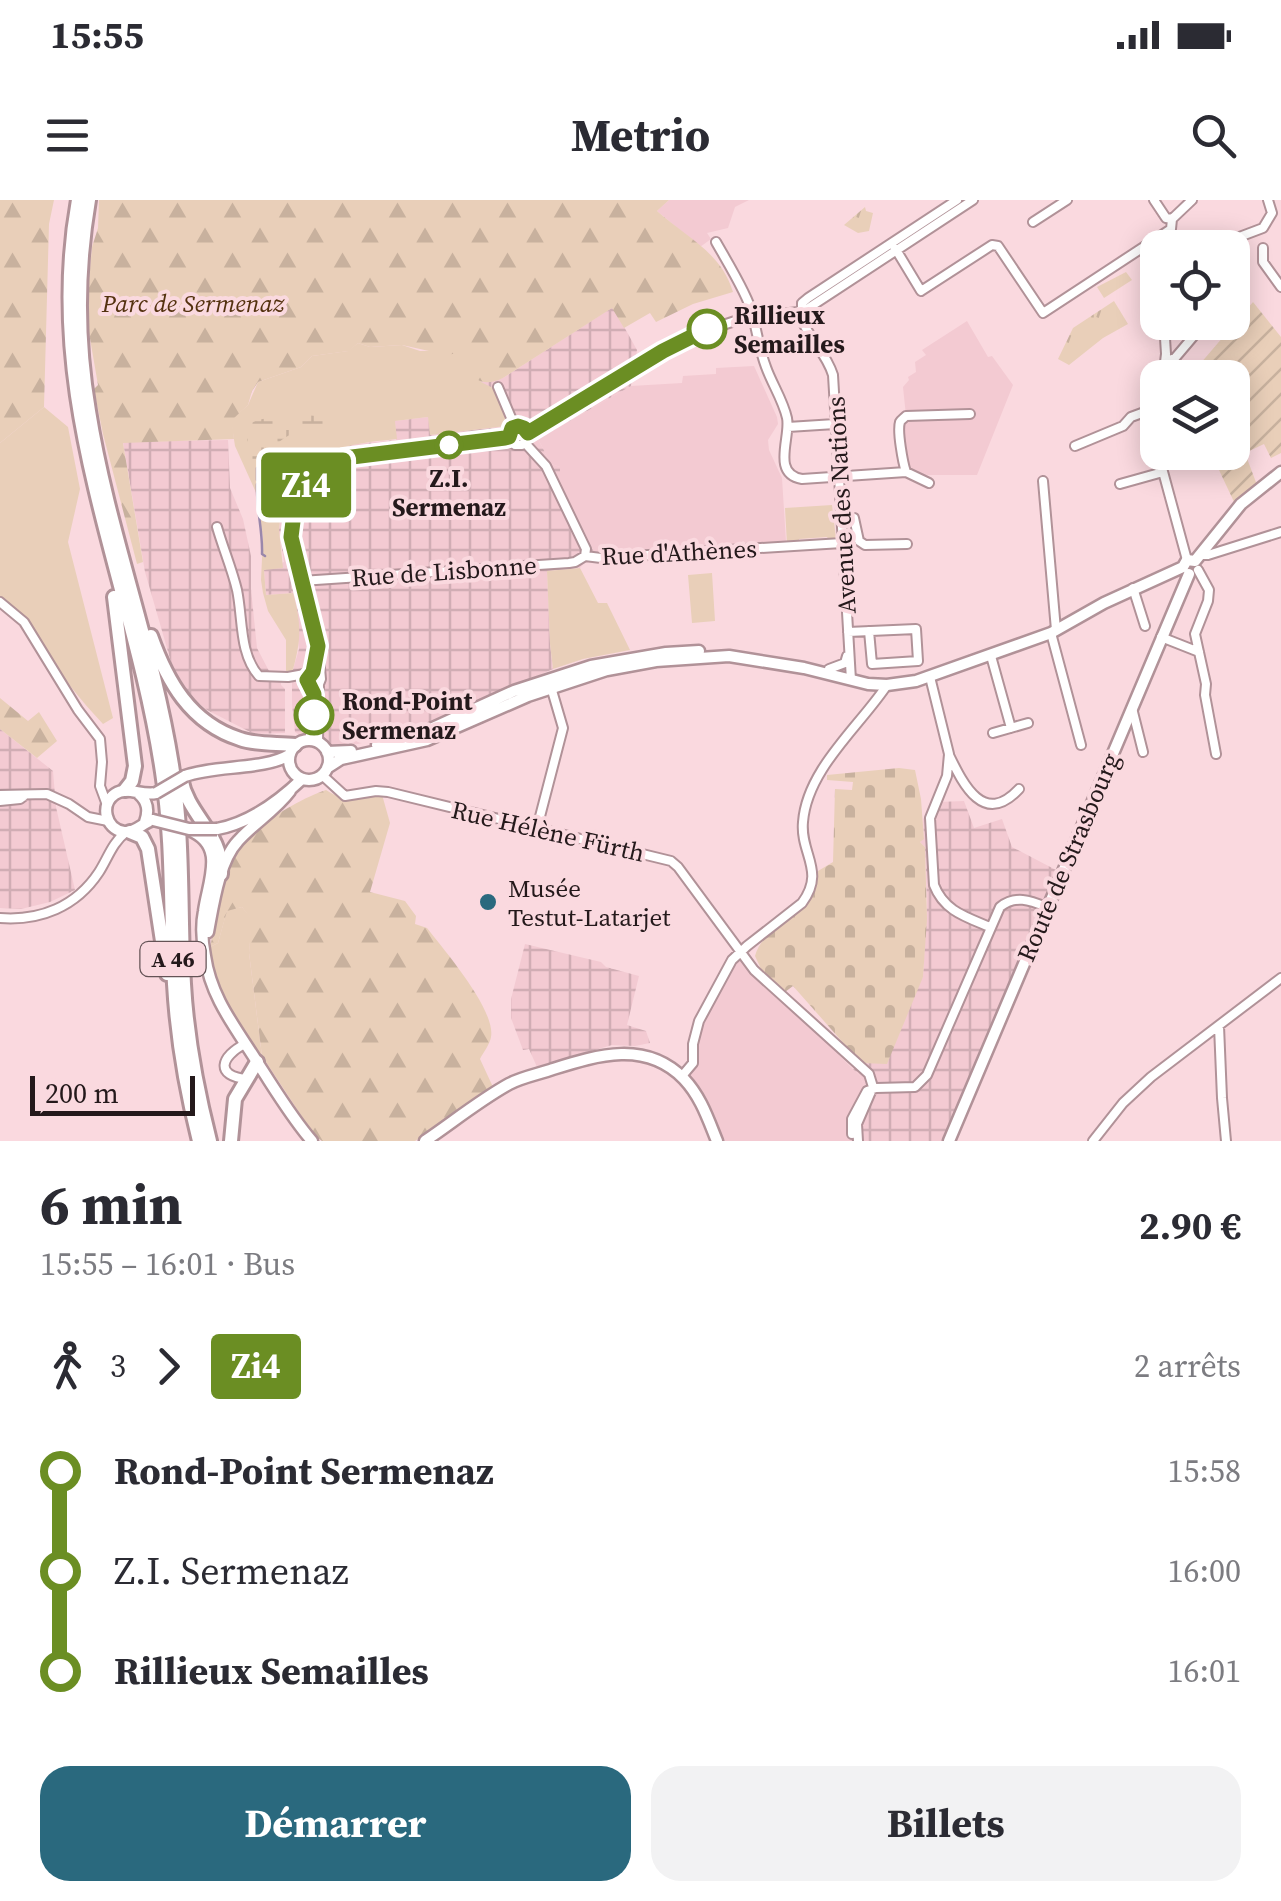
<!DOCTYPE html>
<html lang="fr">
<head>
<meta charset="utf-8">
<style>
  :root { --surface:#fff; --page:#f2f2f3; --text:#2b2b33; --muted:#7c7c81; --accent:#2a697e }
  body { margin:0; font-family:"Source Serif 4",serif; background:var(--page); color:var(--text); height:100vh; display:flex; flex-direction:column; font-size:38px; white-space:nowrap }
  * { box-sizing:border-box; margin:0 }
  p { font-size:32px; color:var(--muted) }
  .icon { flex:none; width:55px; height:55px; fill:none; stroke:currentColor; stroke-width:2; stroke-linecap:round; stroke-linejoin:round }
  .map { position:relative; height:941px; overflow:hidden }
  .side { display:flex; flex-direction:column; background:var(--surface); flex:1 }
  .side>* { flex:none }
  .badge { padding:0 20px; border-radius:8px; font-size:35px; line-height:65px }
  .controls { position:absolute; left:1140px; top:30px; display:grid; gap:20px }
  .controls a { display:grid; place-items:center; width:110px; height:110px; border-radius:20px; background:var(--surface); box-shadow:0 5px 25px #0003; font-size:50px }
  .scale { position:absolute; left:30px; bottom:25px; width:165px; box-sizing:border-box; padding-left:10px; border:5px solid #24191b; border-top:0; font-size:28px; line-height:35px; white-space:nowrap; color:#24191b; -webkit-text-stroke:8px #fad9df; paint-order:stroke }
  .map>.badge { position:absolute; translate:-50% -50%; box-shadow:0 0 0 5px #fff }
  .legs { display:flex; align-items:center; gap:15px; height:110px; padding:0 40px; font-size:32px }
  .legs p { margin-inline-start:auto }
  .overview { display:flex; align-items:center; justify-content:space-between; height:170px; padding:0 40px }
  h1 { font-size:55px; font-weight:700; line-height:75px }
  .action { display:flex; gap:20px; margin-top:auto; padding:20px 40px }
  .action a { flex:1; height:115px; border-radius:30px; background:var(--accent); color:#fff; font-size:40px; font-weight:700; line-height:115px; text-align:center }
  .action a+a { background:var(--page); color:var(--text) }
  ul { padding:0 40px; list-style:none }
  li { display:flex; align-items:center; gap:35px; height:100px; font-size:38px }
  li i { display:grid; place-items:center; width:15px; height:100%; margin:0 12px; background:currentColor }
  li i::after { content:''; width:25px; height:25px; margin:-12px; border:8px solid; border-radius:50%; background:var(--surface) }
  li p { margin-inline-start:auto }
  li:first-child i { background:linear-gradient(#0000 50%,currentColor 0) }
  li:last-child i { background:linear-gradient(currentColor 50%,#0000 0) }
  .status { display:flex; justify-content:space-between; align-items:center; height:70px; padding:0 50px; background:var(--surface); direction:ltr }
  .status svg { height:28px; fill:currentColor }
  header { display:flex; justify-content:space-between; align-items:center; height:130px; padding:0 40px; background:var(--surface); font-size:45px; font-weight:700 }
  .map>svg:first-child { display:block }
</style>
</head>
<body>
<div class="status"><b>15:55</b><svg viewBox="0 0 49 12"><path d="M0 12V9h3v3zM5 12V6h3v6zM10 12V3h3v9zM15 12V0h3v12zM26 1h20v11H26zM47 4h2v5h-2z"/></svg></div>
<header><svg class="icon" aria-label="menu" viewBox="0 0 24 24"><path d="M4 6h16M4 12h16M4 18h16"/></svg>Metrio<svg class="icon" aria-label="search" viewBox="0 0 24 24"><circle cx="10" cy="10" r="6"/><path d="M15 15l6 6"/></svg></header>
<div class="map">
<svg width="1281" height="941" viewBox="0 0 1281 941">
  <defs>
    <pattern id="industrial-grid" width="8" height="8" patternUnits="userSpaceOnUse" patternTransform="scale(2.5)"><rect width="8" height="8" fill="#f3cad2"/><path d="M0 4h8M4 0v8" fill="none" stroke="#d0adb4"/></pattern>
    <pattern id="forest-firs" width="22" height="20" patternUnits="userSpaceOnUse" patternTransform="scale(2.5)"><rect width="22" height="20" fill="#e9cfb9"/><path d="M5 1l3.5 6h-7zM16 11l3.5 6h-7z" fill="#c8b19e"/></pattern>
    <pattern id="wetland-marsh" width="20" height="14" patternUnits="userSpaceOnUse" patternTransform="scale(2.5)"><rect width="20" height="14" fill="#e9cfb9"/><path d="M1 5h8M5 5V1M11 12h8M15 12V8" fill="none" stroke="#c8b19e"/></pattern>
    <pattern id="cemetery-stones" width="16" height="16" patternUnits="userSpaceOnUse" patternTransform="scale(2.5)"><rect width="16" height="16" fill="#e9cfb9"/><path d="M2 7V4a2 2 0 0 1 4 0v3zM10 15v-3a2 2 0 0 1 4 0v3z" fill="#c8b19e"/></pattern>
    <pattern id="park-tufts" width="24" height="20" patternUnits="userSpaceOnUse" patternTransform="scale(2.5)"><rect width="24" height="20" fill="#e9cfb9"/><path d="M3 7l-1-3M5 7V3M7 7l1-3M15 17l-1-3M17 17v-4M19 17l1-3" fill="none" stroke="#c8b19e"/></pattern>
    <pattern id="garden-furrows" width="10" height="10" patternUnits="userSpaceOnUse" patternTransform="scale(2.5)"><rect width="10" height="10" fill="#e9cfb9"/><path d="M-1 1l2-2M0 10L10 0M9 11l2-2" fill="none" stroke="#c8b19e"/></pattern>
  </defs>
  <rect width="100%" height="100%" fill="#fad9df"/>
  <path fill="#f3cad2" d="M669 0H749L735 7 728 28 707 33 711 39 700 47 657 11Z
    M967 121 988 157 992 156 1013 185 977 275H918L905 269 902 220 906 216 903 187 909 180 908 177 916 172 915 162 926 155 922 150Z
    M754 166 777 217 778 224 768 240 769 250 782 278 786 342 748 344 743 341 738 345 693 348 691 345 676 346 673 349 599 354 594 352 555 273 560 267 551 264 538 239 631 186 682 183 683 176 716 174V168Z
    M739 755 860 876 864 885 853 910 849 933 851 941H720L686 878 692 862V844L725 772Z"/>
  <path fill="url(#industrial-grid)" d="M613 107 637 150 631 186 538 239 551 264 560 267V272L555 274 594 352 580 368 547 371 550 444 553 469 437 521 385 538 353 545 332 547 321 538 301 536 295 532 292 504V473L299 449 293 393 266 395 264 370 284 362 279 330 281 311 290 290 275 279 290 259 305 269 326 253 347 245 396 240 395 221 428 217 431 235 505 226 481 182 503 178Z
    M228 240 230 288 243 319 251 356V389L257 448 269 471 281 472V485L285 489V533L254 534 207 510 192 497 173 469 145 372 123 242Z
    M0 529 53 571 56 607 75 690 50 702 21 709 0 708Z
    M964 601 974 628 1002 619 1012 647 1056 670 946 941H851L849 933 853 910 864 885 860 876 853 869 861 863 923 777 927 701 925 647 920 642 924 638 923 619 939 602Z
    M525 744 601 762 606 767 639 776 627 825 646 831 650 843 635 846 612 845 537 867 529 849 523 850 511 818V799Z"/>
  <path fill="#e9cfb9" d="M1126 72 1132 80 1104 98 1097 87Z
    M358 143 370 147 402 145 420 151 468 150 481 182 495 189 509 221 506 226 430 235 428 217 395 221 397 239C361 243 334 244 305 269L290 259 276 279 290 290 281 311 279 330 283 368 264 370 266 395 293 393C302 426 301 441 292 473H286V440L268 411 263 393 261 380 263 337 258 310V297L235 246 231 220 248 205 258 182 301 167 312 156 348 151Z
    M44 207 68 227 80 289 68 342 113 518 103 524C92 512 81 500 71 487 47 456 33 421 0 399V243Z
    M832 305 836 339H828L827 337 799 339V343L787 344 785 308Z
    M580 368 598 403H607L630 450 583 459 553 469 550 444 547 371Z
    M712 373 715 421 692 423 688 375Z
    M242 707 252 719 249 753 262 856 238 822 218 787 210 747 218 743 227 710Z"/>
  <path fill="url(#forest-firs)" d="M0 0H54L49 24 44 207 0 243Z
    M99 0H669L657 11C687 38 721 52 733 92L693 104 656 122 650 113 624 128 612 108 503 178C477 190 468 175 468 151L447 155 402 145 370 147 358 143 349 151 312 156 301 167 258 182 252 191 248 205 232 220 234 239 123 243 143 362 137 364 103 234 94 189 98 185 88 127 89 80 92 47 98 28Z
    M0 498 28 521 39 512 57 541 37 558 0 529Z
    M326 590C347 604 358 597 381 591L390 623 370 692 405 701 416 716 415 724 427 728C444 750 496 810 491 837 490 844 483 853 480 859L493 887 415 941H322L314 935 262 856 249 753 251 719 242 707 227 711 218 743 210 747C218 716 221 678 237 650 251 627 301 598 326 590Z"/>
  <path fill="url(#wetland-marsh)" d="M304 215 328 217 330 223C297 229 275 236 260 268L254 267C233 206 261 223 304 215Z"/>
  <path fill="url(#cemetery-stones)" d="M899 568 915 570 921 599 924 639 920 642 925 647 927 719 923 777 887 864 861 863 793 786 785 792 761 769 755 756C762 730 791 722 808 703 816 694 817 682 818 671L833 662 835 589 852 590 853 582 827 580V575Z"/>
  <path fill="url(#park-tufts)" d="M865 7 866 11 873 13 869 31 858 33 844 25Z
    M1114 101 1128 124 1103 138 1069 165 1058 159 1073 128Z"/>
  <path fill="url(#garden-furrows)" d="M1253 102 1281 137V253L1271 258 1264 244 1245 253 1257 285 1235 304 1211 253 1232 252V178H1188Z"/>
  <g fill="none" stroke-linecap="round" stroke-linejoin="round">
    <path stroke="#9a87ab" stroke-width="2.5" d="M257 280V268
      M257 284C256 308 263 331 262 354L265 356"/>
    <defs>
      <path id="minor" d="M1154 0 1166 18 1172 19
        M1033 22 1067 0
        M716 42C726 60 748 95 752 113 757 131 759 149 766 167 772 184 783 200 787 218 791 237 771 274 802 279L906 272 929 283
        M892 43 921 91 992 45 998 46 1043 113 1171 29 1172 19 1192 0
        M1210 48 1263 28 1272 13 1268 0
        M1263 48V62L1281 87
        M802 109H807L973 0
        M798 112C806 135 826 152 833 175L851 480
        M1166 161 1175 158 1203 125
        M1163 178 1166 154 1164 122
        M498 187 515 227
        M1158 194 1150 210 1149 220 1187 360
        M788 227 835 224
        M509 237 515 245H522L527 241 528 233 532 231 693 135 744 118 798 112 802 109V103L808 98 957 0
        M525 243 546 266 586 349 585 356 601 358 842 343
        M1075 246 1123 226 1131 217 1150 210
        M906 272C903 263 897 231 900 222 901 220 904 218 906 216L970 214
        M1043 281 1056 430
        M1120 284 1163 272
        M841 317 854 318 859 341 865 345 907 344
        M217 327C223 348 232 369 237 390 243 418 239 454 259 476L288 477 310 473
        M1200 355H1208L1281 332
        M1198 370 1209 390 1208 401 1195 434 1206 484 1205 495 1216 554
        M301 381 569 363 575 362 585 356
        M1133 388 1145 426
        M0 402 24 422 78 510 100 539 102 562 100 586 107 605
        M848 432 916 429 918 461 872 464 869 431
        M1051 433 1081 545
        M1161 437 1199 452
        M991 456 1011 528
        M829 469 845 463 847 456
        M310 473 307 480 312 486 315 501
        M930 477 949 554 947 576 930 618 934 685C944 711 966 717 990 727
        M1132 508 1143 552
        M993 533 1028 523
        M309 540 313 520
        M318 542 319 484 321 479 317 434 291 337 295 306 306 286 315 276 344 259 509 237
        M949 555C964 586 984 626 1019 589
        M322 575 345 596 376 591 388 592 671 661 678 667 754 770 869 874 873 887 857 924 858 941
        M0 595 47 594 69 604 88 617 108 621
        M0 601 20 599 24 596
        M537 628 563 528 551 487
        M0 718C40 721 76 707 99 672 108 658 112 643 126 632
        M1219 826 1222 898 1226 941
        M245 844C221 856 214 876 247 879
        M682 876 693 863V844L699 821 732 760 747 746 802 703C826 671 800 654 803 622 807 569 860 526 887 485
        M852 934V919L867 891 876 888 915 887 927 875 1000 707C1015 695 1030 700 1046 707
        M1093 941 1123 903 1151 877 1281 778"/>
      <path id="major" d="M1195 361 1241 304 1281 272
        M289 560a20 20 0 1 1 40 0a20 20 0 1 1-40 0Z
        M377 545 426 531 514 491 591 466 666 453 699 451
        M327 552 351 551
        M327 568 341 559 427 540 528 496 607 470 656 461 729 456 804 468 868 484 887 485 916 481 1051 433 1104 403 1183 367 1187 360 1195 361
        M185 576C215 565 264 570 289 555
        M139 594C148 602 149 611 145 622
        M153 620C142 623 136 633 124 632 105 629 100 604 115 594 127 586 141 596 156 593
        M217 629C249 623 279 601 302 579
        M189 630C227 645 208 681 204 711 201 726 202 741 205 756 211 799 237 829 259 865 276 891 292 918 312 941
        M208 732C213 706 219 661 238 641 254 623 275 611 290 591
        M425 941C453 922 480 900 509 884 522 877 539 874 553 869 598 855 646 840 684 879 701 897 708 919 717 941
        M949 941 1189 374"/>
      <path id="highway" d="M78 0C41 202 133 378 162 572 173 643 170 713 174 784 177 837 186 890 199 941
        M89 0C77 70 77 141 89 211 108 331 153 445 172 565 184 638 180 711 184 784 187 837 197 890 210 941
        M114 397 135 566 132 581 125 590
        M151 436C167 481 190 523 240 539 257 545 277 543 295 545
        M181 578C188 617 223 632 221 674
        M130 632 142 637 148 649 167 774
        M231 941 235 899 257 862"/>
    </defs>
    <use href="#minor" stroke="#b19298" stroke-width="12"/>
    <use href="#major" stroke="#b19298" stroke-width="15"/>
    <use href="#highway" stroke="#b19298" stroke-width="18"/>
    <use href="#minor" stroke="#fff" stroke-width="8"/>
    <use href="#major" stroke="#fff" stroke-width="10"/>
    <use href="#highway" stroke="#fff" stroke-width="12"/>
    <defs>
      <path id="major-bridge" d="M156 593 185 576
        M153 620 189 629H217"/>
    </defs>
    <use href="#major-bridge" stroke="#b19298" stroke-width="15" stroke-linecap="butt"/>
    <use href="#major-bridge" stroke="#fff" stroke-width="10"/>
  </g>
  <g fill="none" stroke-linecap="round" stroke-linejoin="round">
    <defs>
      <path id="line-1" d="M314 515V494L307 480 313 472 318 446 291 337 295 306 306 286 315 276 344 258 505 238 509 237 512 228 518 226 524 228 528 233 663 151 707 129"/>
    </defs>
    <use href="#line-1" stroke="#fff" stroke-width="22"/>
    <use href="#line-1" stroke="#6b8e23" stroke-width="15"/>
  </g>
  <g fill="#fff" stroke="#6b8e23" stroke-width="5">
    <circle cx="707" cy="129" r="18"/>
    <circle cx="449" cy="245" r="12"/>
    <circle cx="314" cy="515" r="18"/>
  </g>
  <circle fill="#2a697e" stroke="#fad9df" stroke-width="4" cx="488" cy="702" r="10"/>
  <g text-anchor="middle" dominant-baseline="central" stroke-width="8" stroke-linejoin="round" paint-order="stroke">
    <rect fill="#fad9df" stroke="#645356" stroke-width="2.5" x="140.5" y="742" width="65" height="34" rx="8"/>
    <g font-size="22" font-weight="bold" fill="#24191b">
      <text x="173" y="759">A 46</text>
    </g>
    <g font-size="25" font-style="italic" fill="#53310f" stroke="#fad9df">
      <text x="193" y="103">Parc de Sermenaz</text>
    </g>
    <g font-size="25" font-weight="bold" fill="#24191b" stroke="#fad9df" text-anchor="start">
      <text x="734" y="115">Rillieux<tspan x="734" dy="29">Semailles</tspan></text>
      <text x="449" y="278" text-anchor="middle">Z.I.<tspan x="449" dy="29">Sermenaz</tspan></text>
      <text x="342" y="501">Rond-Point<tspan x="342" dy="29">Sermenaz</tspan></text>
    </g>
    <g font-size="25" fill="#24191b" stroke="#fad9df">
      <text transform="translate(841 305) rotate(-93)">Avenue des Nations</text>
      <text transform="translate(679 352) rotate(-3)">Rue d'Athènes</text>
      <text transform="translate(444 371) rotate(-4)">Rue de Lisbonne</text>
      <text transform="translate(548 631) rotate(13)">Rue Hélène Fürth</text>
      <text transform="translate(1068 657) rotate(-67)">Route de Strasbourg</text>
    </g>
    <g font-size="25" fill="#24191b" stroke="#fad9df" text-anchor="start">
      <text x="508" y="688">Musée<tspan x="508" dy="29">Testut-Latarjet</tspan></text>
    </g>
  </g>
</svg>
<div class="controls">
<a><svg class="icon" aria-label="locate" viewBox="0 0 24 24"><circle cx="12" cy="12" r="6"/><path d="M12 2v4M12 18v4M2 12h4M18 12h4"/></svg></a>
<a><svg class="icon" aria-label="layers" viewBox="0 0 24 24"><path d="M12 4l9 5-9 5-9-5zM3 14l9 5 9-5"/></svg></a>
</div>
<div class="scale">200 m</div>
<b class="badge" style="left:306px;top:285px;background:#6b8e23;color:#fff">Zi4</b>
</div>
<section class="side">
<div class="overview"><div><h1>6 min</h1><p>15:55 – 16:01 · Bus</p></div><b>2.90 €</b></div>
<div class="legs"><svg class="icon" aria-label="walk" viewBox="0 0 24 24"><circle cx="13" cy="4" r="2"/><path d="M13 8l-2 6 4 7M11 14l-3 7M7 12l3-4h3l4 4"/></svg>3<svg class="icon" aria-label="forward" viewBox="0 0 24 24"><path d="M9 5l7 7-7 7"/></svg><b class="badge" style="background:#6b8e23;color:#fff">Zi4</b><p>2 arrêts</p></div>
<ul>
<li><i style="color:#6b8e23"></i><b>Rond-Point Sermenaz</b><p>15:58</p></li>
<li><i style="color:#6b8e23"></i><span>Z.I. Sermenaz</span><p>16:00</p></li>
<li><i style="color:#6b8e23"></i><b>Rillieux Semailles</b><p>16:01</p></li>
</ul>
<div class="action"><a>Démarrer</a><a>Billets</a></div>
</section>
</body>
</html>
